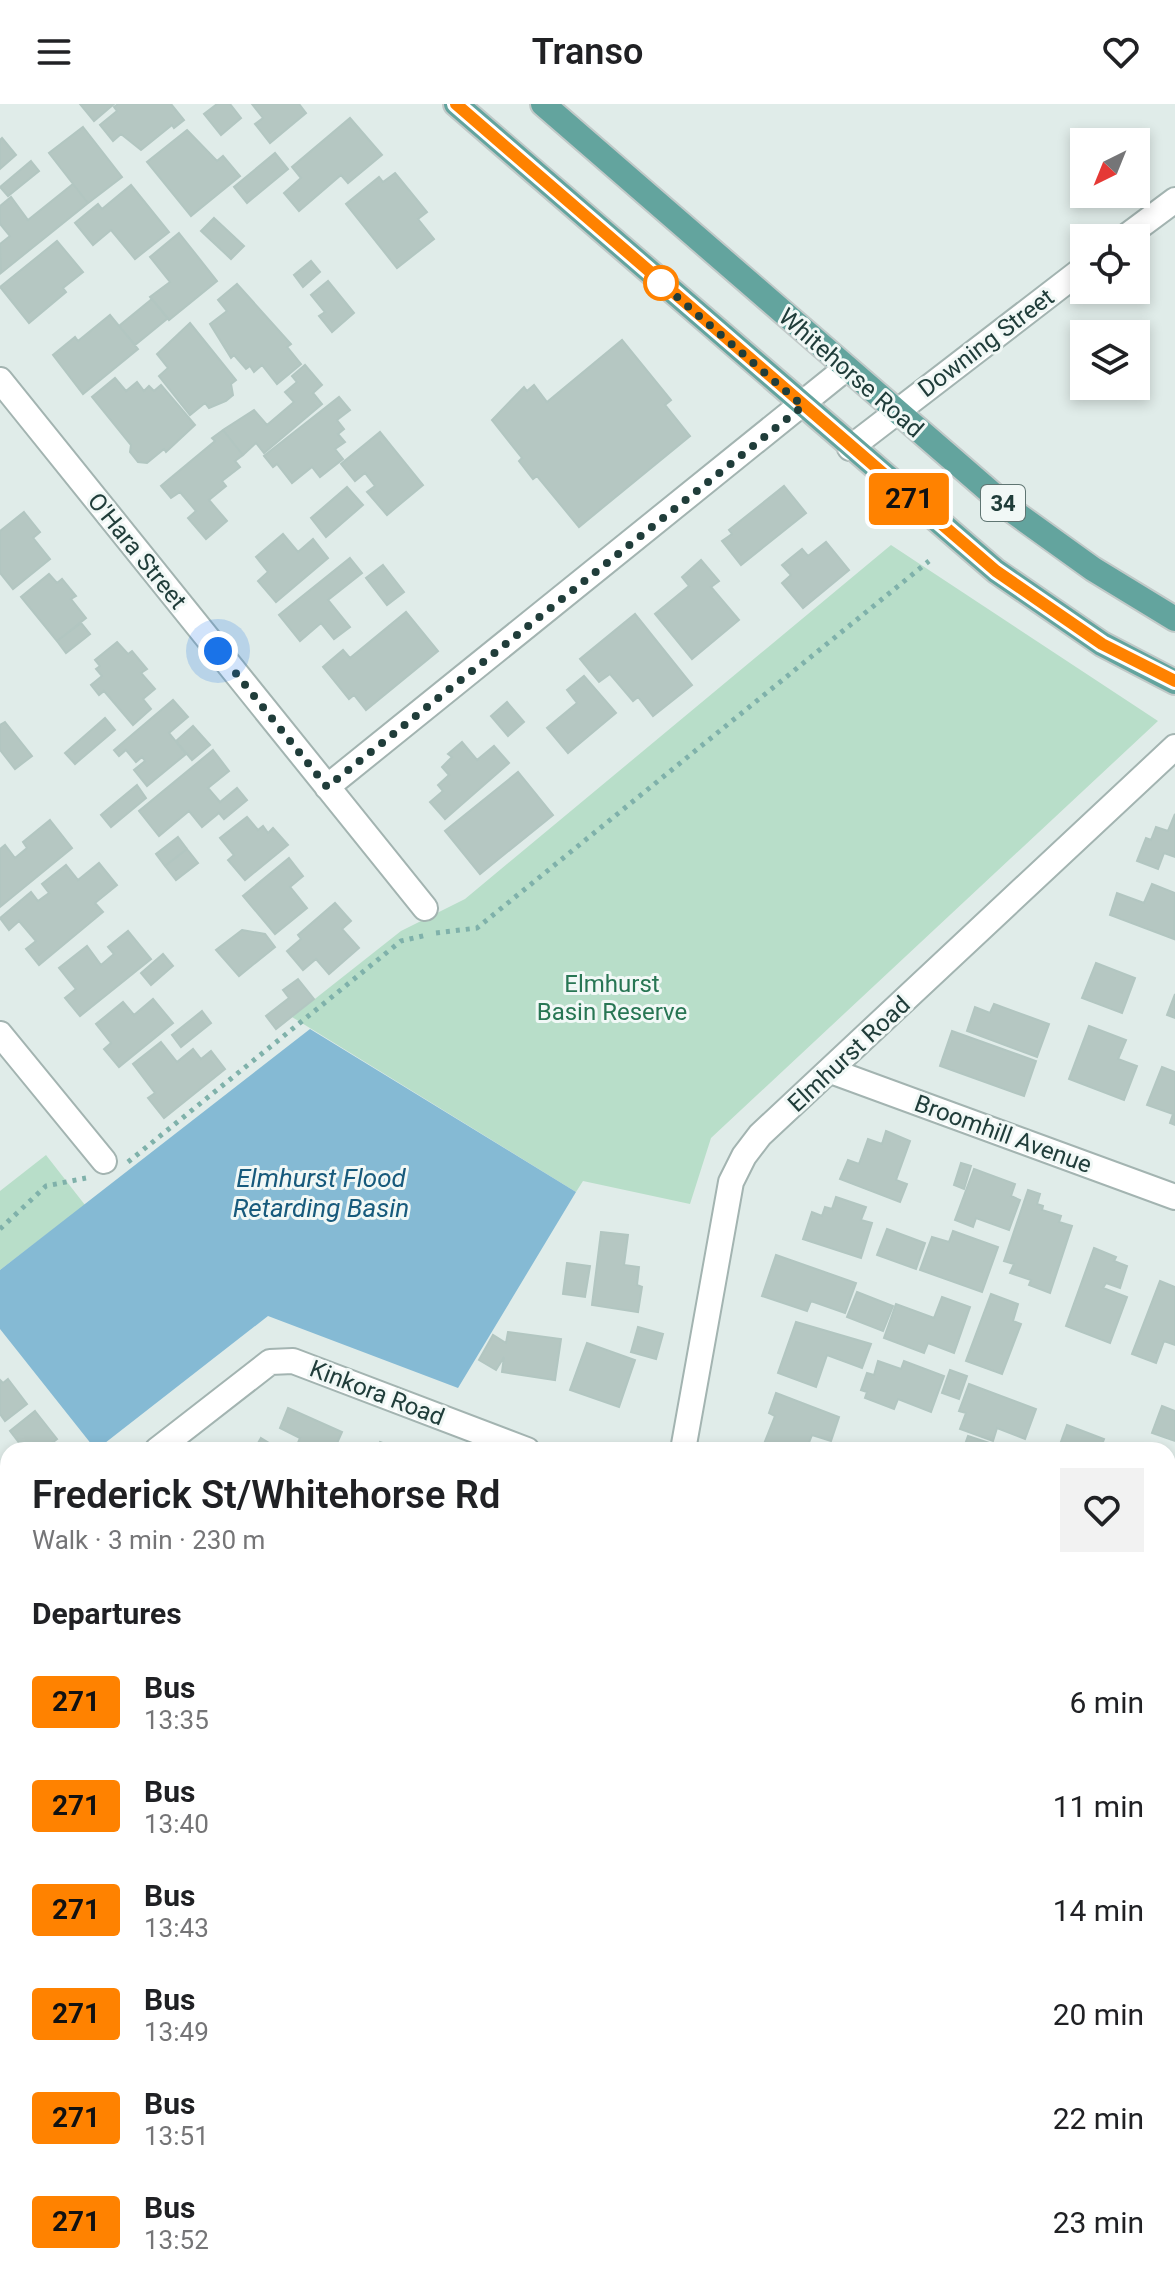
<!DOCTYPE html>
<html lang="en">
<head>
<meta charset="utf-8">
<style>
  :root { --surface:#fff; --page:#f2f2f2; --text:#202124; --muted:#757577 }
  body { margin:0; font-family:Roboto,sans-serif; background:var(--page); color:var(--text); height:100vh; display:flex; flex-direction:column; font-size:30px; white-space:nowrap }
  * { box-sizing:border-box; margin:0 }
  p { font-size:26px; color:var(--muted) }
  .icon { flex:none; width:44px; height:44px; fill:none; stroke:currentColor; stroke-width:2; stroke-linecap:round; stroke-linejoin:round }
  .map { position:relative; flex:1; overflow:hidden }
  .details { position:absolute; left:0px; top:1338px; width:1176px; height:850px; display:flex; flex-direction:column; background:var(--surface); border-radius:24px 24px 0 0; box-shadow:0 4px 12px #0003 }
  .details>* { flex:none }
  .badge { padding:0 16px; border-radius:6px; font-size:28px; line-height:52px }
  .needle { width:52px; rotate:223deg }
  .tools { position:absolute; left:1070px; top:24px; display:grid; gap:16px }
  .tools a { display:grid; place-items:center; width:80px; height:80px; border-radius:0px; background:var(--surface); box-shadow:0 4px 12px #0003; font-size:40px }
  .you { position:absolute; width:40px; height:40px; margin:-20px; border:6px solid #fff; border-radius:50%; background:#1a73e8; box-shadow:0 0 0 12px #1a73e833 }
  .map>.badge { position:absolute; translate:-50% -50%; box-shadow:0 0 0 4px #fff }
  h2 { padding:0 32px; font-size:30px; line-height:72px }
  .round { display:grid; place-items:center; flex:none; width:84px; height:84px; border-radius:0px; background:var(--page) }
  .headline { display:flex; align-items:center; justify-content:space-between; height:136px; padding:0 32px }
  h1 { font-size:38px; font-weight:600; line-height:60px }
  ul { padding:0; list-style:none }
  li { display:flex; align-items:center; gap:24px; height:104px; padding:0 32px }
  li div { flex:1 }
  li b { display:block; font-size:30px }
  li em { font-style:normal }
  li .badge { min-width:88px; font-weight:700; text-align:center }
  header { display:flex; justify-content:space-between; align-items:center; height:104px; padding:0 32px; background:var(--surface); font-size:36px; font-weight:600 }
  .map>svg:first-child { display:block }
</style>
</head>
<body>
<header><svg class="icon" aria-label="menu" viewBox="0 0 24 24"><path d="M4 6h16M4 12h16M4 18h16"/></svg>Transo<svg class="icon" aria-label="heart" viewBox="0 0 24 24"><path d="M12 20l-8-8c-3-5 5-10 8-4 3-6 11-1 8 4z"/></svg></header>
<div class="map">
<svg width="1175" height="2187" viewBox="0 0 1175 2187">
  <rect width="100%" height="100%" fill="#e0ece9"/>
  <path fill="#b8dec9" d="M891 441 1158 617 711 1034 690 1100 583 1077 576 1088 292 913 401 827 465 795Z
    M46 1051 85 1101 0 1166V1087Z"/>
  <path fill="#85bad4" d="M310 925 576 1088 458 1284 268 1212 96 1346 0 1225V1166Z"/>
  <path fill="#b5c7c2" stroke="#b2c6c1" stroke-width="2" d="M80 0H114L94 17Z
    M118 0H171L184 16 174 24 172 21 141 46 121 30 113 37 100 21 117 7 114 3Z
    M217 0H230L241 14 221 31 204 10Z
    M252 0H299L306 9 270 39 255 20 263 14Z
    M350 14 382 51 348 79 341 71 299 107 284 89 301 74 292 63Z
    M83 23 122 73 88 99 49 49Z
    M187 26 217 57 223 52 240 72 191 112 147 58Z
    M2 34 16 51 0 65V36Z
    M275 49 288 65 247 99 234 83Z
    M31 57 39 67 8 92 0 83Z
    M395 69 427 108 418 115 434 135 397 164 346 100 379 73 383 78Z
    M73 80 88 99 1 169 0 140 10 132 0 120V102L11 93 28 116Z
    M131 81 169 128 135 155 111 126 93 141 75 119 98 100 102 105Z
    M214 114 244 142 231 155 201 127Z
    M179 129 217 177 169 216 150 193 170 178 150 153Z
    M57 137 83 168 63 184 66 188 29 219 0 183Z
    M311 157 320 168 303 183 294 171Z
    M328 177 354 209 332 228 319 212 325 208 311 191Z
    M237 180 291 240 287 243 301 260 277 280 262 261 254 268 250 262 246 265 234 251 231 254 210 220 227 207 218 196Z
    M152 195 168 214 135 241 119 222Z
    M110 211 138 245 83 290 53 251 75 233 78 237Z
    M190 219 236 276 231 280 233 291 226 297 209 304 205 299 190 311 159 272 168 264 157 250Z
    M622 236 671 296 665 301 690 332 579 423 537 372 533 375 519 357 522 354 492 316 524 283 527 287 534 281 547 298Z
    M305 261 322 281 313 289 322 300 264 349 256 339 243 351 223 326 254 306 267 321 294 298 285 288 297 278 292 272Z
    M115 274 126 287 137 278 144 287 149 282 154 287 161 281 195 321 166 348 164 345 147 359 138 358 130 348 131 341 92 293Z
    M339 293 350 306 337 316 344 325 338 330 345 338 335 345 343 355 320 373 312 363 292 379 277 360 273 363 264 352Z
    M223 326 243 351 235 357 240 363 222 377 226 382 209 396 227 417 206 435 188 414 196 407 180 388 171 394 161 382 215 337 212 334Z
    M380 328 423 381 387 411 367 388 375 382 365 369 355 377 341 360Z
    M784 382 806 409 741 461 722 437 732 430 729 426Z
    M347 383 363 401 326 433 311 414Z
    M24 408 40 428 33 434 50 455 13 485 0 469V427Z
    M283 430 298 448 313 435 328 454 276 498 258 477 268 468 256 453Z
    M826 438 849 466 803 504 782 479 791 471 782 461 802 445 808 452Z
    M350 454 362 469 328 496 350 523 334 535 321 519 300 537 279 511Z
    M701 456 719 477 711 483 739 516 692 555 655 510 689 482 682 473Z
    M383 461 404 488 387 501 366 474Z
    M49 470 57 479 62 475 76 492 71 495 86 514 57 537 21 493Z
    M406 508 438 547 366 606 354 591 349 595 323 563 343 546 350 554Z
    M635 510 692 581 653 612 638 593 633 597 610 570 599 578 580 555Z
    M81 519 90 530 66 549 57 537Z
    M117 538 128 550 132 547 147 565 141 569 155 585 143 595 151 605 133 621 104 587 99 591 91 581 102 572 96 565 100 562 95 556Z
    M584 572 616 609 568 649 547 624 577 599 567 586Z
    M173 596 188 613 169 629 186 650 147 682 134 666 145 657 142 653 136 658 126 646 119 652 114 646Z
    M507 598 524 618 508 632 491 612Z
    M105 614 115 626 75 660 65 649Z
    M5 618 32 652 15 665 0 646V621Z
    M193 622 210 641 192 656 176 637Z
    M462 638 477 656 494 642 509 659 445 715 430 698 443 687 438 681 449 671 442 663 452 653 448 650Z
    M213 646 229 667 208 684 220 698 237 684 247 696 224 715 219 709 202 723 189 707 159 732 139 707Z
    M518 668 553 711 480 770 445 727Z
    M137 681 146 694 111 723 101 711Z
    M1175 710V753L1164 749 1158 765 1137 757 1146 734 1151 736 1156 723 1168 727Z
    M247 713 258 726 263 722 268 729 273 724 288 741 245 776 228 756 234 751 220 734Z
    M50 716 72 744 0 803V745L5 741 15 754 27 744 23 738Z
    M178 733 187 745 165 762 156 750Z
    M187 745 198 759 176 776 165 762Z
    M289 754 303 772 290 783 307 804 275 830 243 792Z
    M99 759 117 781 95 799 103 808 39 861 26 845 36 837 19 817 9 826 0 814 31 788 38 797 49 789 42 780 66 761 78 776Z
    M1152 780 1175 789 1174 835 1110 811 1117 789 1144 799Z
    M335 799 351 817 342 825 359 844 329 870 316 855 303 866 287 847 301 835 298 831Z
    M242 826 265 830 275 843 239 872 216 846Z
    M128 827 151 855 80 912 65 894 76 885 59 864 87 842 101 861 114 850 108 843Z
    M163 850 173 862 151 881 141 869Z
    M1096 859 1135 874 1122 909 1082 894Z
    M298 875 314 895 276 925 266 912 289 894 283 886Z
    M1175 890V914L1167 911Z
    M153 895 173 919 119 963 104 945 111 939 96 920 123 898 134 911Z
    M994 900 1049 920 1037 953 967 927 975 903 990 909Z
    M202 907 211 919 181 943 172 931Z
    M1089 922 1126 936 1118 955 1137 962 1124 996 1069 975Z
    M952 927 1036 957 1024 992 940 962Z
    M161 938 177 958 193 945 201 955 211 947 225 965 164 1014 148 994 155 989 133 960Z
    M1162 963 1175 968V1021L1170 1019 1173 1010 1147 1001Z
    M886 1027 910 1037 896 1076 907 1080 900 1098 840 1075 848 1056 859 1060 868 1035 882 1040Z
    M961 1059 971 1062 964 1085 954 1081Z
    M974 1065 1015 1080 1011 1092 1020 1096 1009 1126 976 1114 973 1123 955 1116Z
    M1028 1086 1040 1090 1037 1100 1043 1102 1042 1106 1061 1112 1059 1118 1072 1122 1050 1189 1029 1181 1031 1176 1010 1169 1014 1160 1004 1157Z
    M836 1093 866 1103 861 1116 872 1119 861 1154 803 1135 812 1108 822 1112 825 1103 832 1105Z
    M887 1125 925 1139 916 1165 877 1151Z
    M953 1127 998 1143 982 1188 920 1166 932 1133 949 1138Z
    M601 1128 628 1131 624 1161 639 1163 637 1181 642 1183 638 1208 592 1201Z
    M1094 1144 1116 1153 1114 1157 1127 1162 1120 1184 1106 1179 1103 1184 1127 1193 1110 1239 1066 1222Z
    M776 1151 856 1179 845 1209 811 1197 807 1207 762 1192Z
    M567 1159 590 1162 585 1193 563 1190Z
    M1160 1177 1175 1183V1241L1164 1237 1156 1259 1132 1250Z
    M857 1188 893 1202 883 1227 847 1213Z
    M991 1190 1018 1200 1013 1217 1021 1220 1002 1270 966 1257Z
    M942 1193 970 1203 954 1249 928 1239 924 1249 884 1234 896 1200 934 1214Z
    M796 1218 871 1240 862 1264 827 1251 816 1283 778 1269Z
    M638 1223 663 1230 656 1255 631 1248Z
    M508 1228 561 1235 555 1276 502 1268 504 1253 496 1266 479 1256 493 1231 506 1239Z
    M587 1239 635 1256 619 1303 570 1286Z
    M878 1257 901 1265 904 1257 944 1272 931 1308 898 1295 894 1305 865 1294 867 1288 861 1286 867 1269 874 1271Z
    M950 1266 967 1272 959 1295 942 1289Z
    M8 1275 27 1300 5 1317 0 1310V1276L3 1279Z
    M969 1280 1036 1305 1025 1335 997 1324 993 1337 960 1325 966 1309 959 1307Z
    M776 1289 839 1313 831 1337 812 1331 806 1346H780L764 1340 775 1312 769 1309Z
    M1162 1302 1175 1307V1337L1152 1329Z
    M288 1304 342 1328 334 1346H295L300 1334 280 1324Z
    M35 1307 57 1335 52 1339 57 1346 14 1345 20 1340 10 1327Z
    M1067 1321 1104 1335 1100 1346H1058Z
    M968 1332 989 1339 987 1346H963Z
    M261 1334 279 1345 281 1346H254Z
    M380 1338 401 1346H377Z
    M1168 1377 1175 1379V1423L1170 1435Z
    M0 1379 8 1388 0 1397Z
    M1168 1453 1175 1456V1497L1168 1494Z
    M8 1517V1587L1 1583 5 1578 0 1575V1530Z
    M0 1585 8 1595 0 1605Z
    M8 1655V1727L0 1717V1662Z
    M1175 1655V1696L1168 1687V1661Z
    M1168 1701 1175 1709V1719L1168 1725Z
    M1175 1719V1772H1174L1168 1765V1725Z
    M8 1798V1849L0 1856V1804Z
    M8 1870V1948L0 1938 3 1927 0 1923V1877Z
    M1168 1933 1175 1942V1978L1168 1984Z
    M1175 1996V2037L1168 2028V2002Z
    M8 2080V2136L4 2131 0 2134V2086Z
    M2 2165 8 2180H14L19 2187H0Z
    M72 2180H92L96 2185 65 2187Z
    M120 2180H153L156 2184 111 2187Z
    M279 2180H312L313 2187H281Z
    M331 2180H369V2181L346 2186 345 2180 332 2183Z
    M598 2180H604L607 2187H584Z
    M610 2180H652L654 2184 613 2187Z
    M864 2180H903L905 2187H851Z
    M964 2180H1027L1019 2187H970Z
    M1049 2180H1102L1097 2187H1040Z"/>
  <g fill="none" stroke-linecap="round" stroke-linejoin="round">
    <defs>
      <path id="minor" d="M1124 134 1175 96
        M0 276 425 804
        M850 344 1084 164
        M327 683 845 265
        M0 930 104 1057
        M831 967 1175 1093
        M157 1346 270 1258 293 1257 527 1346
        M683 1346 731 1078 744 1052 760 1031 1175 643
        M0 1467 8 1461
        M1168 1603 1175 1598
        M1168 2151 1175 2159
        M212 2180 214 2187
        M723 2180 725 2187
        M766 2187 775 2180"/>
      <path id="primary" d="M456 0 996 467 1102 540 1175 578
        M543 0 1011 406 1093 465 1175 515"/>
    </defs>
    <use href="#minor" stroke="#a3b4b1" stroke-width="28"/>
    <use href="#primary" stroke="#c1c9c8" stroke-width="28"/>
    <path stroke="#7fb1aa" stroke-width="5" stroke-dasharray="4 6" stroke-linecap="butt" d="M436 829 477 824 929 457
      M128 1058 401 837 427 831
      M0 1125 46 1082 86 1074"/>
    <use href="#minor" stroke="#fff" stroke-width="24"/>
    <use href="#primary" stroke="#63a49e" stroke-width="24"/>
  </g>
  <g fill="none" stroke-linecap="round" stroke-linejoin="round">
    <defs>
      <path id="line" d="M456 0 996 467 1102 540 1175 577"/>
    </defs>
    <use href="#line" stroke="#fff" stroke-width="18"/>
    <use href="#line" stroke="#ff8200" stroke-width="12"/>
    <path stroke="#203d3a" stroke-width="8" stroke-dasharray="0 14.4" d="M218 547 327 683 803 302 661 179"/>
  </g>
  <circle fill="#fff" stroke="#ff8200" stroke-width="4" cx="661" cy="179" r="16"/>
  <g text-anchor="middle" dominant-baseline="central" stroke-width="6" stroke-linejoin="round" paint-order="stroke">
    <rect fill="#f1f8f6" stroke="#5f7572" stroke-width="2" x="981" y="381" width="44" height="36" rx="6"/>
    <g font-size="22" font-weight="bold" fill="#203d3a">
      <text x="1003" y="399">34</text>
    </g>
    <g font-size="24" fill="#203d3a" stroke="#f1f8f6">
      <text transform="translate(986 239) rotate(-37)">Downing Street</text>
      <text transform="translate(851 269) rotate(41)">Whitehorse Road</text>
      <text transform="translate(137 447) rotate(51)">O'Hara Street</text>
      <text transform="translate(849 950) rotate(-43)">Elmhurst Road</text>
      <text transform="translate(1003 1030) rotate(20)">Broomhill Avenue</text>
      <text transform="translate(377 1289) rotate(21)">Kinkora Road</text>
    </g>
    <g font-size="24" fill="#287654" stroke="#f1f8f6">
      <text x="612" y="880">Elmhurst<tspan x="612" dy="28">Basin Reserve</tspan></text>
    </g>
    <g font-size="26" font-style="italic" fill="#175a7c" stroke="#f1f8f6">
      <text x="321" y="1074">Elmhurst Flood<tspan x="321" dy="30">Retarding Basin</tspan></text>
    </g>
  </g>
</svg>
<div class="tools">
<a><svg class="needle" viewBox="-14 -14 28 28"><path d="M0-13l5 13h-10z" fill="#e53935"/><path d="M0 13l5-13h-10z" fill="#757577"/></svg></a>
<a><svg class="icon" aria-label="locate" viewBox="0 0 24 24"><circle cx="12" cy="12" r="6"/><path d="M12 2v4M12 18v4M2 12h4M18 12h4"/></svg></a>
<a><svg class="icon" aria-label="layers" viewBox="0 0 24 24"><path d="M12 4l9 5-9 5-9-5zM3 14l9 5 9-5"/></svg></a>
</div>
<div class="you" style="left:218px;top:547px"></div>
<b class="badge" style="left:909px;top:395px;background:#ff8200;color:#111">271</b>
<section class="details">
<div class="headline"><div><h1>Frederick St/Whitehorse Rd</h1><p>Walk · 3 min · 230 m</p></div><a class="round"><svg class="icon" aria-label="heart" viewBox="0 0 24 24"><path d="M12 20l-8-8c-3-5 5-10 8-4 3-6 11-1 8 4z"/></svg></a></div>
<h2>Departures</h2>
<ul>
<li><span class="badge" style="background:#ff8200;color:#111">271</span><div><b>Bus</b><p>13:35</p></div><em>6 min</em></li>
<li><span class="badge" style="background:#ff8200;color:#111">271</span><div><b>Bus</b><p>13:40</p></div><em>11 min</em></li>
<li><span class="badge" style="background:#ff8200;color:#111">271</span><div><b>Bus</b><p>13:43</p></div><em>14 min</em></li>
<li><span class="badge" style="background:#ff8200;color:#111">271</span><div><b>Bus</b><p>13:49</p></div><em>20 min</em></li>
<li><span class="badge" style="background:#ff8200;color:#111">271</span><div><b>Bus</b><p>13:51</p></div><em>22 min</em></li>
<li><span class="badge" style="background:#ff8200;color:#111">271</span><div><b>Bus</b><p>13:52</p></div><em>23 min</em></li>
</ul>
</section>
</div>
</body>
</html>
